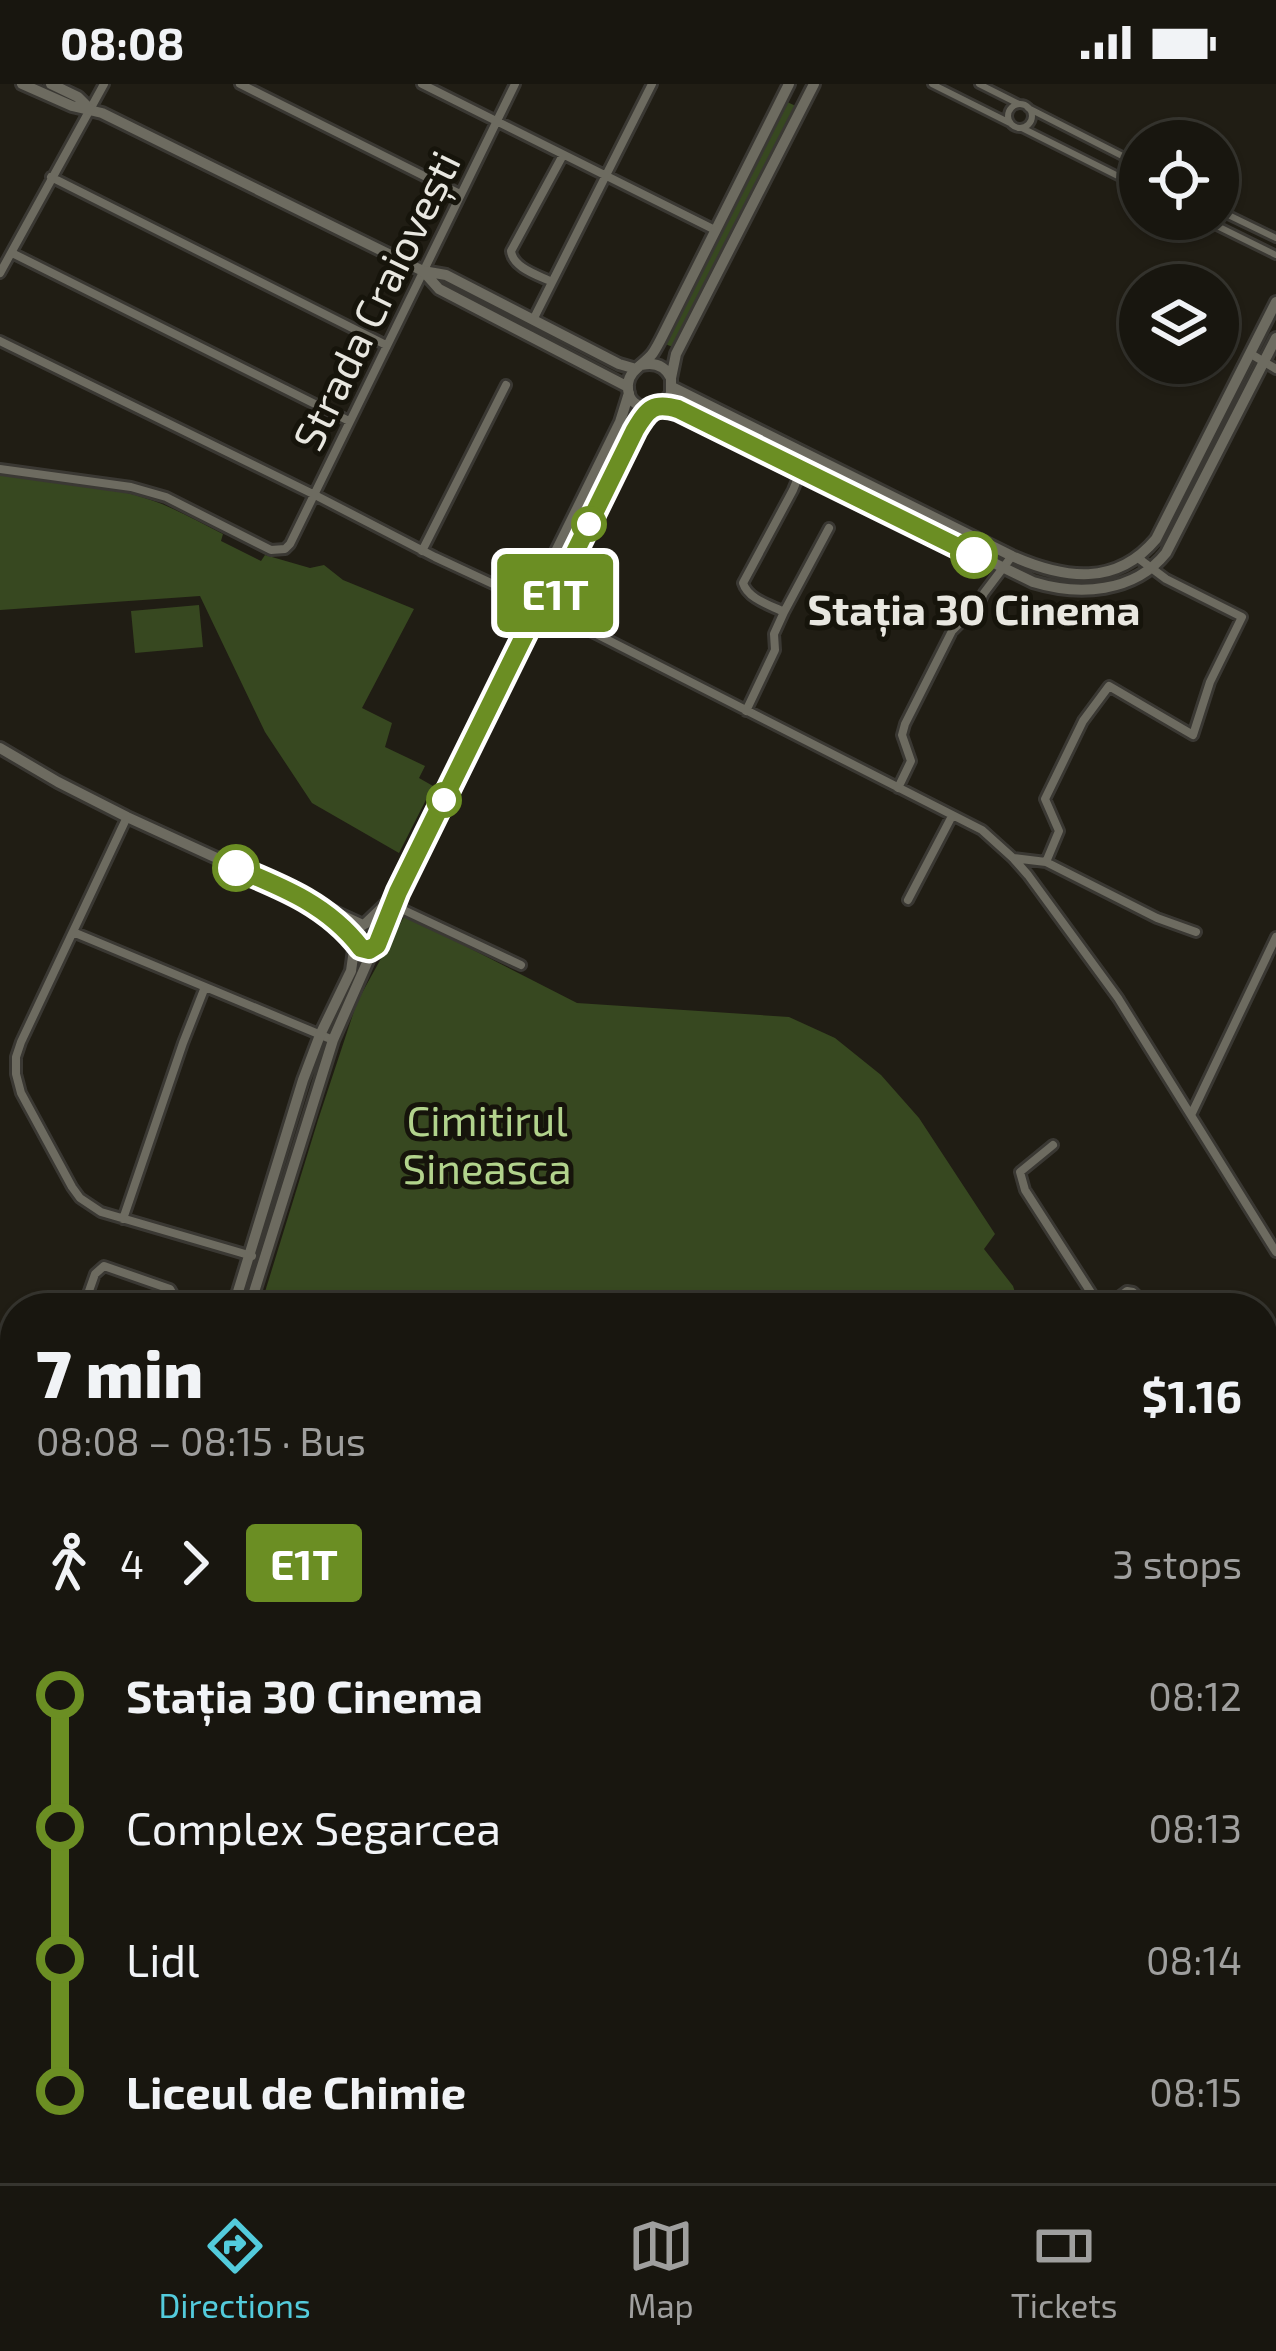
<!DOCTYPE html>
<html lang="en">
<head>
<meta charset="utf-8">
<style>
  :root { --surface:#18160f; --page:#211f18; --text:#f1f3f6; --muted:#9f9f9e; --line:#36352f; --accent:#53cbdc }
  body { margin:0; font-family:"Exo 2",sans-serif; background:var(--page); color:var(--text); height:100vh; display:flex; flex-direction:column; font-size:45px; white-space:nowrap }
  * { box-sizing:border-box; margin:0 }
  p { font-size:39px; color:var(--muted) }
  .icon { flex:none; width:66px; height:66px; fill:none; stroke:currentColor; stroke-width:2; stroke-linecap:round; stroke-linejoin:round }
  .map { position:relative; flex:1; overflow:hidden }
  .panel { position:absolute; left:0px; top:1209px; width:1278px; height:891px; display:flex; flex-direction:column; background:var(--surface); border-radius:48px 48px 0 0; box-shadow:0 3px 9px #0004,0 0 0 3px var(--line) }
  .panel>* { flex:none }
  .badge { padding:0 24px; border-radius:9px; font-size:42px; line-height:78px }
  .controls { position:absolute; left:1119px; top:36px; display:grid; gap:24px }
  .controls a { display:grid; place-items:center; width:120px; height:120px; border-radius:50%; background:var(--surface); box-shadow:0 3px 9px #0004,0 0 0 3px var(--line); font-size:60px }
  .map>.badge { position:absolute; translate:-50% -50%; box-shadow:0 0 0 6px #fff }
  .legs { display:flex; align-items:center; gap:18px; height:132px; padding:0 36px; font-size:39px }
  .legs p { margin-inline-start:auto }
  .summary { display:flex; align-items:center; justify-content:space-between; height:204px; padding:0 36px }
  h1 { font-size:66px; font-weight:800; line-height:90px }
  ul { padding:0 36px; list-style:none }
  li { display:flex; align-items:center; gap:42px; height:132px; font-size:45px }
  li i { display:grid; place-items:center; width:18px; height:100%; margin:0 15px; background:currentColor }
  li i::after { content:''; width:30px; height:30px; margin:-15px; border:9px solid; border-radius:50%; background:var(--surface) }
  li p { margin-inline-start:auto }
  li:first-child i { background:linear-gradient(#0000 50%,currentColor 0) }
  li:last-child i { background:linear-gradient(currentColor 50%,#0000 0) }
  .status { display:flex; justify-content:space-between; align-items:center; height:84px; padding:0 60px; background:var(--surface); direction:ltr }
  .status svg { height:33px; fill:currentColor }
  .tabs { display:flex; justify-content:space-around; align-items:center; height:168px; border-top:3px solid var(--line); background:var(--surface); font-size:33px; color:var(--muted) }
  .tabs a { display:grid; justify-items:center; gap:6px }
  .tabs .active { color:var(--accent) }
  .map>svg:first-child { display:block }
</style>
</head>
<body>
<div class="status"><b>08:08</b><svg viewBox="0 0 49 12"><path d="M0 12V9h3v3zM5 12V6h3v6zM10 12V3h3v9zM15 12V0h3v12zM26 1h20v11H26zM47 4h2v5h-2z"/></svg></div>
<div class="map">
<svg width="1276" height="2099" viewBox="0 0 1276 2099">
  <rect width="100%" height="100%" fill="#201d14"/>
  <path fill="#374820" d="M785 17 798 23 675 264 663 259Z
    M0 391C50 393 116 402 162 420 183 429 203 440 223 450L221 457 261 477 265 471 310 484 324 481 343 496 414 525 362 624 392 639 385 663 425 682 419 694 433 702 399 769 312 719 265 648 200 512 0 526Z
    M199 521 203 563 135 569 131 527Z
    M405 831 577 919 789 933 835 954 881 991 919 1034 995 1150 984 1165 1013 1202 1020 1224H260L318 1036 357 918Z"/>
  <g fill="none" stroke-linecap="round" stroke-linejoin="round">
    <defs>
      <path id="pedestrian" d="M932 0 1010 39
        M979 0 1019 20
        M1008 32a12 12 0 1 1 24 0a12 12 0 1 1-24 0Z
        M1028 24 1140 81
        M1022 44 1140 103
        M1218 126 1276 154
        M1203 135 1276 171"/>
      <path id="minor" d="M240 0 460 110
        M422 0 715 146
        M51 93 386 261
        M12 169 349 337
        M0 189 104 0
        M552 198C538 191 513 184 511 167L563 71
        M533 236 652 0
        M0 257 313 410 435 473 547 525 982 746 1013 774 1028 791 1118 914 1276 1168
        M1251 270 1276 285
        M0 385 131 403 166 413 271 466 285 465 290 460 515 0
        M422 467 506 301
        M784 528C770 521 748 515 743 499L793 406 807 372
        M746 627 775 566 774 550 784 528 829 444
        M898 704 911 677 902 651 905 640 952 547 962 537 972 534 984 509 1012 472
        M127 733 21 958 16 973V990L21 1009 72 1103 80 1114 101 1128 252 1172
        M1013 774 1046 778 1157 834 1196 848
        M1046 778 1059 747 1045 715 1083 637 1109 602 1193 651 1210 598 1242 533 1166 495 1138 474
        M908 816 952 732
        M393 821 521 881
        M73 848 333 956
        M1192 1029 1276 853
        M1053 1061 1020 1088 1025 1106 1099 1221H1108L1127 1207 1133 1208 1149 1224
        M123 1135 183 959 205 903
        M83 1224 95 1190 104 1182 170 1205 174 1212 170 1224
        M0 1321 15 1325
        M1263 1384 1276 1400
        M1263 1546 1276 1569
        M274 2085 284 2099
        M646 2085 651 2097 648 2099"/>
      <path id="tertiary" d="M22 0 72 22 102 29 423 187 446 191 619 280 636 285
        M51 0 78 13 88 23
        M423 187 439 205 628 303
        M642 281C655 278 665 282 671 294V310C657 329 626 328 628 300 629 286 645 280 653 269 657 263 660 257 663 251L789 0
        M671 294 676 270 814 0
        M672 303 1012 472C1064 495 1116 503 1156 455L1276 218
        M662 320 678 325 1033 498C1079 512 1134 509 1166 469L1276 254
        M534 533 531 518 620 338 629 309
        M0 664 58 698 127 733 363 841
        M315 819 354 853 360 864 369 866 377 861 397 808 533 534 547 525 635 346 652 324
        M365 840 391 815
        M233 1224 303 996 320 951 351 887 355 859
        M249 1224 333 956 373 865
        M0 1845 15 1794
        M845 2085 851 2099"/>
      <path id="secondary" d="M1263 1728 1276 1725
        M0 2039 15 2032"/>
    </defs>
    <use href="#pedestrian" stroke="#3a3833" stroke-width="12"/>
    <use href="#minor" stroke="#3a3833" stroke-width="14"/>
    <use href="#tertiary" stroke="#3a3833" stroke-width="16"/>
    <use href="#secondary" stroke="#3a3833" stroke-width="18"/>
    <use href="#pedestrian" stroke="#6d6b60" stroke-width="6"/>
    <use href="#minor" stroke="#6d6b60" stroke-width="8"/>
    <use href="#tertiary" stroke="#6d6b60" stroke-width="10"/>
    <use href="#secondary" stroke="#7f6e54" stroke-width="12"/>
  </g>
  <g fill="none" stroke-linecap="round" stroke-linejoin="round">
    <defs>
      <path id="line-1" d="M236 784C285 804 329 822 361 864L369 866 377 861 398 808 533 534 547 525 635 346C648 324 654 318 678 325L974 471"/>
    </defs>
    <use href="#line-1" stroke="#fff" stroke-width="27"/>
    <use href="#line-1" stroke="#6b8e23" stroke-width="18"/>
  </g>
  <g fill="#fff" stroke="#6b8e23" stroke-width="6">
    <circle cx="589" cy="440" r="15"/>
    <circle cx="974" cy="471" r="21"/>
    <circle cx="444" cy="716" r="15"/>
    <circle cx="236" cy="784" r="21"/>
  </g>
  <g text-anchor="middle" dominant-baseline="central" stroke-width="10" stroke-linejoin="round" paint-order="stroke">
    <g font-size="42" fill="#e8e7e0" stroke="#16140b">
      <text transform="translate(375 216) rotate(-64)">Strada Craiovești</text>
    </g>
    <g font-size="42" font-weight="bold" fill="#e8e7e0" stroke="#16140b">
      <text x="974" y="524">Stația 30 Cinema</text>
    </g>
    <g font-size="42" fill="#b2d38c" stroke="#16140b">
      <text x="487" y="1035">Cimitirul<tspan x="487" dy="48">Sineasca</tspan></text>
    </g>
  </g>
</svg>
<div class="controls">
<a><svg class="icon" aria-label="locate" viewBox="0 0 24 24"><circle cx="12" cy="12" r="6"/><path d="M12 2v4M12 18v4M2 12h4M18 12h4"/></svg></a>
<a><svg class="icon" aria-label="layers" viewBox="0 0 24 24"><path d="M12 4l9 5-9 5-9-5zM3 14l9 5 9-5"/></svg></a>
</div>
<b class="badge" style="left:555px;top:509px;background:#6b8e23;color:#fff">E1T</b>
<section class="panel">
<div class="summary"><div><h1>7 min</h1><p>08:08 – 08:15 · Bus</p></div><b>$1.16</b></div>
<div class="legs"><svg class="icon" aria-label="walk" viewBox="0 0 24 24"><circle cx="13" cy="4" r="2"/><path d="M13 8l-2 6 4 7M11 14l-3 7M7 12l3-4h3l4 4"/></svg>4<svg class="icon" aria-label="forward" viewBox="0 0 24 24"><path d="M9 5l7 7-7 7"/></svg><b class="badge" style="background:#6b8e23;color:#fff">E1T</b><p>3 stops</p></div>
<ul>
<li><i style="color:#6b8e23"></i><b>Stația 30 Cinema</b><p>08:12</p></li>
<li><i style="color:#6b8e23"></i><span>Complex Segarcea</span><p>08:13</p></li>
<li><i style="color:#6b8e23"></i><span>Lidl</span><p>08:14</p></li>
<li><i style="color:#6b8e23"></i><b>Liceul de Chimie</b><p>08:15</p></li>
</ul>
</section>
</div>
<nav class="tabs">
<a class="active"><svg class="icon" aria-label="directions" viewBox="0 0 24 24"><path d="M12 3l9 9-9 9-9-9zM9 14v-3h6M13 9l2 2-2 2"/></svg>Directions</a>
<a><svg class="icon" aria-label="map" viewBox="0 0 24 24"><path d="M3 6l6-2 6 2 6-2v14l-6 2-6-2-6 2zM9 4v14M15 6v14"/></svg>Map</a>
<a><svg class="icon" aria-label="tickets" viewBox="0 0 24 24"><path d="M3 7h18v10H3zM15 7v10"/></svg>Tickets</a>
</nav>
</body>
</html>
